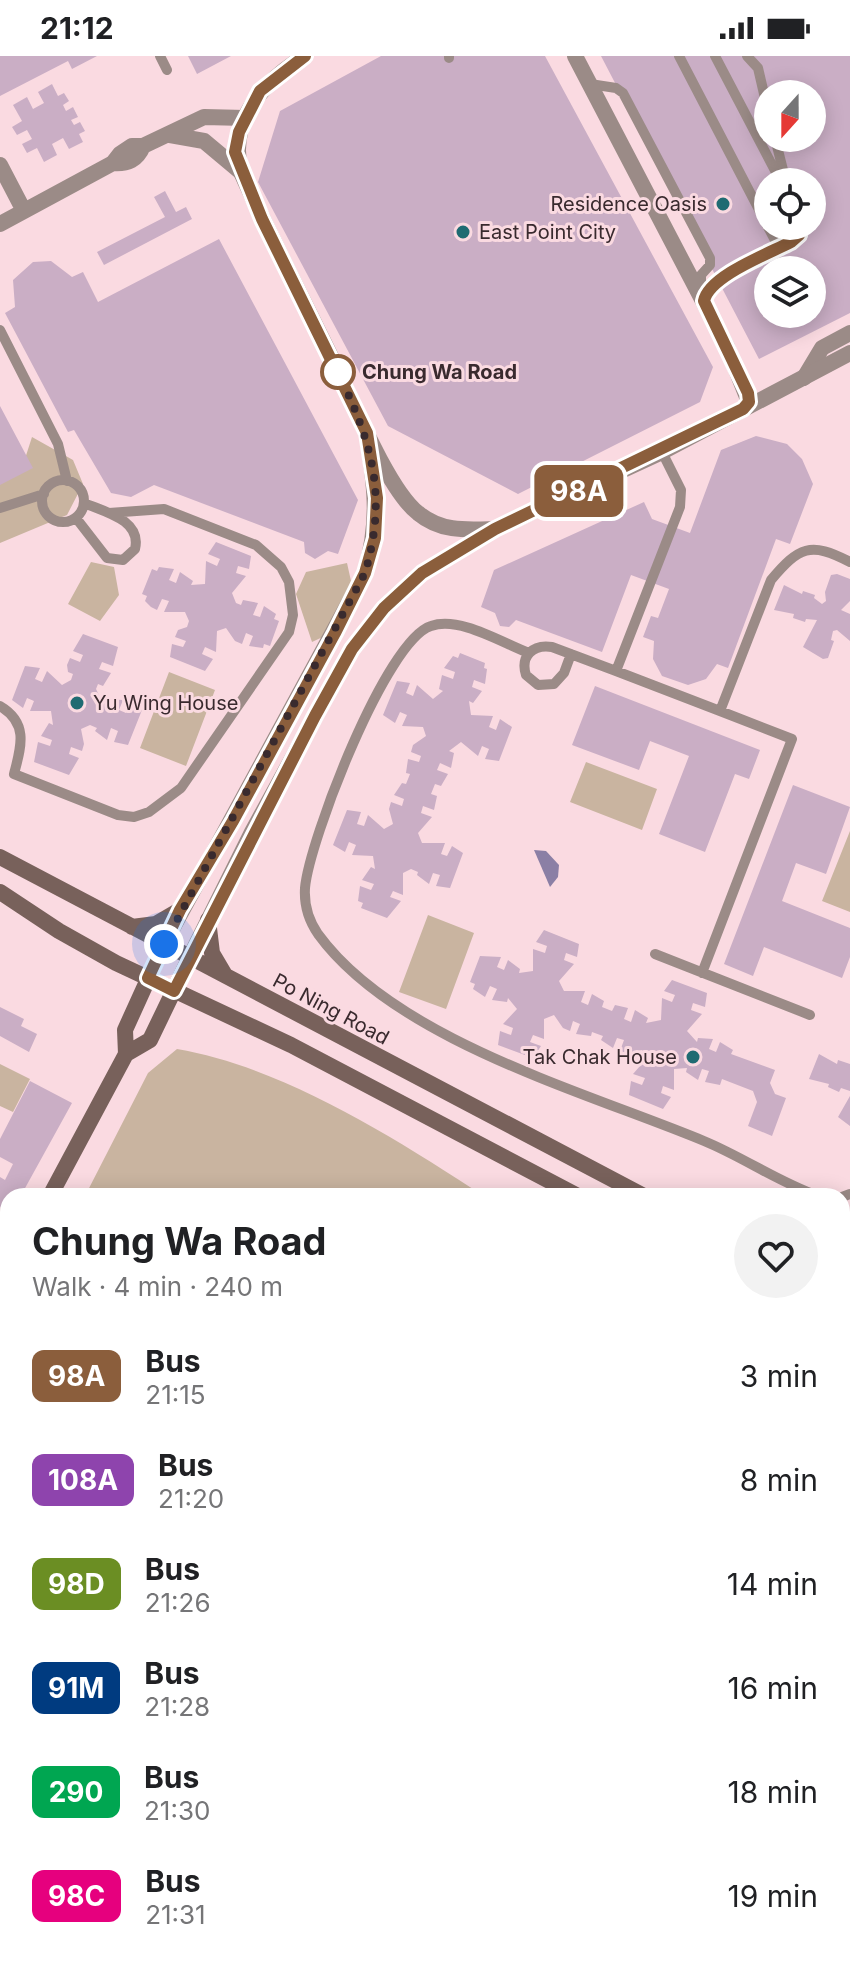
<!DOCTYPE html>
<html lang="en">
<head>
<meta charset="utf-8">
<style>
  :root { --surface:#fff; --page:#f2f2f2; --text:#202124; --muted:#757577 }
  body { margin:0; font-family:Inter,sans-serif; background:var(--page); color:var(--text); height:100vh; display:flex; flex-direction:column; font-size:30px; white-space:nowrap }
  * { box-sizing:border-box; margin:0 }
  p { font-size:26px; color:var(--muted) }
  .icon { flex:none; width:44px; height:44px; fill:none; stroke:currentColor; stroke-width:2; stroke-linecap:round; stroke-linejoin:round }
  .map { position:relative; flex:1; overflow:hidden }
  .details { position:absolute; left:0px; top:1132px; width:850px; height:778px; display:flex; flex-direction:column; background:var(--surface); border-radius:24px 24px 0 0; box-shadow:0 4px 20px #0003 }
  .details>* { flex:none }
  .badge { padding:0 16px; border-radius:12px; font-size:28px; line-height:52px }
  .needle { width:52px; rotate:201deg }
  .controls { position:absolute; left:754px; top:24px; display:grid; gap:16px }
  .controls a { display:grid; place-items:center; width:72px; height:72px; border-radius:50%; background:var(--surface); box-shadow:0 4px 20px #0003; font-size:40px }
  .you { position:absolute; width:40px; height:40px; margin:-20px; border:6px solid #fff; border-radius:50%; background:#1a73e8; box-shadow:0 0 0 12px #1a73e833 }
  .map>.badge { position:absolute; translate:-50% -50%; box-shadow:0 0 0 4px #fff }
  .round { display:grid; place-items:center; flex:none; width:84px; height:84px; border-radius:42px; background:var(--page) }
  .headline { display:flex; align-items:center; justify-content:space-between; height:136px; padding:0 32px }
  h1 { font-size:38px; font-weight:700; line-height:60px }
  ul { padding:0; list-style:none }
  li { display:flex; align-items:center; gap:24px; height:104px; padding:0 32px }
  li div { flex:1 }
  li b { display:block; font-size:30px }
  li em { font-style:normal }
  li .badge { min-width:88px; font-weight:700; text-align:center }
  .status { display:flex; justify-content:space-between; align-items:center; height:56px; padding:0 40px; background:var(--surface); direction:ltr }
  .status svg { height:22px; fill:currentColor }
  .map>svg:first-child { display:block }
</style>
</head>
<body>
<div class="status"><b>21:12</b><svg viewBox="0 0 49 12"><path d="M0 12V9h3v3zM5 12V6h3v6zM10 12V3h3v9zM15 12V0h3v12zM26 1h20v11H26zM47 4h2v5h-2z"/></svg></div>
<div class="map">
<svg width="850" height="1909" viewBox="0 0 850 1909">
  <rect width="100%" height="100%" fill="#fadae1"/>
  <path fill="#c9b4a0" d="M32 381 73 404 83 428 67 459 0 487V422L22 412Z
    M91 506 114 511 119 539 100 565 68 548Z
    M347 507 351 525 327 579 312 586 296 538 306 516Z
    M169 616 215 634 186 710 140 692Z
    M586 706 657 733 642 774 570 746Z
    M850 775V856L822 845Z
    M428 859 474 877 446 953 399 936Z
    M177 993C283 1011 395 1082 484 1140H85L148 1017Z
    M0 1008 30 1023 13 1056 0 1050Z
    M842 1237 850 1238V1303L842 1304Z
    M8 1300V1902H798L801 1909H0V1317Z"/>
  <path fill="#8b7fa5" d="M534 794 546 795 559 809 558 821 550 831Z"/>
  <path fill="#caaec5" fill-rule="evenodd" d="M0 0H97L72 13 68 5 0 40Z
    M188 0H231L197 18Z
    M381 0H545L713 311 700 346 518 438 388 370 258 126 280 55Z
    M601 0H850V257L759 303ZM768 38H812V82H768ZM768 126H812V170H768ZM768 214H812V258H768Z
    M52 28 58 40 64 37 69 45 63 49 66 55 73 51 78 61 71 64 74 69 80 66 85 75 79 78 83 86 69 93 63 82 52 88 57 99 44 106 37 92 27 97 22 88 32 83 27 74 17 79 12 71 22 65 13 49 27 41 33 53 44 47 38 36Z
    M165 135 176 156 186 151 192 163 104 209 97 196 165 161 154 141Z
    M219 183 358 444 338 498 328 495 315 503 305 497 304 486 154 429 131 441 111 437 74 374 68 376 5 257 15 251 13 224 33 206 51 205 72 221 83 216 98 246Z
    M0 350 33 412 0 429Z
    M756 380 787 388 802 403 813 428 790 488 776 483 728 612 717 608 706 623 688 629 662 620 653 603 654 585 643 581 651 560 658 562 669 533 631 519 602 596 516 564 509 571 500 570 495 557 481 551 494 514 644 446 652 463 690 477 721 394Z
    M216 486 251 500 249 513 238 510 236 517 246 520 232 537 236 547 241 549 243 544 258 547 253 559 260 561 264 550 276 558 274 563 279 565 270 590 264 588 263 592 249 590 253 580 246 577 242 588 235 585 226 572 217 575 216 596 205 591 202 598 213 603 205 615 170 601 172 588 183 591 186 585 175 581 178 574 187 571 189 565 185 556H164L169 545 162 543 157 554 151 551 145 545 147 540 142 538 152 513 157 515 159 511 174 513 169 524 176 527 180 516 193 525 191 529 205 528 206 505 217 510 220 503 208 498Z
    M837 518 850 523V545L841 554 850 558V585L837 574 833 575 831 584 834 585 828 602 823 603 803 591 817 564 806 563 805 566 793 562 794 558 774 554 784 529 802 538 803 535 815 539 814 542 822 548 826 545 825 536 831 519Z
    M83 578 118 591 113 610 102 606 99 613 111 617 103 630 98 628 96 633 101 643 123 644 119 654 126 657 130 646 142 654 128 689 114 686 118 675 111 672 107 684 95 675 97 672 90 669 81 673 84 688 82 695 71 691 69 698 79 702 69 719 34 706 38 686 50 690 52 684 41 680 49 667 53 669 51 655H30L34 645 27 642 23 652 12 644 25 610 40 612 35 623 42 626 47 615 62 629 71 624 73 618 68 616 67 609 70 602 80 606 83 599 73 595Z
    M460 597 485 607 484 612 487 613 485 628 474 624 472 631 482 635 473 647 469 645 471 659 493 660 489 671 496 674 500 663 512 671 499 705 485 703 489 693 482 690 478 700 461 686 449 695 454 697 451 712 440 707 437 714 448 718 441 730 435 728 431 738 437 740 434 754 423 750 421 757 432 761 418 777 422 787H445L441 798 447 800 452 790 463 797 450 832 436 830 440 819 433 817 429 828 417 819 418 816 411 813 403 817V839L393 835 390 841 401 845 387 862 361 852 363 847 358 845 360 830 371 834 374 828 362 824 371 811 375 813 373 800 352 799 356 789 349 786 345 796 333 789 347 754 361 756 357 768 364 770 368 759 384 773 393 768 389 753 391 746 402 750 404 743 394 739 402 727 406 728 410 718 406 717 408 703 419 706 421 700 411 696 413 689 426 680 423 671 402 670 407 659 400 656 395 667 383 659 397 625 410 627 406 637 413 640 417 629 433 643 443 635 439 633 442 619 453 623 455 616 444 612 453 600 458 602Z
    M595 630 760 694 749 723 735 718 705 796 659 778 689 700 650 685 639 714 572 689Z
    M793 729 850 751 826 818 796 807 782 845 850 872V901L842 922 764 891 753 920 724 908Z
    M544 874 579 888 577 901 566 897 564 904 574 908 559 925 564 935H585L581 946 588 949 592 938 604 945 602 951 612 955 615 949 628 952 624 963 631 966 635 954 648 962 646 967 661 964 662 942 672 946 675 939 664 935 672 924 707 937 705 951 693 947 691 954 702 958 687 975 697 986 698 982 713 983 709 993 716 996 720 986 733 994 731 998 775 1014 770 1027 775 1038 786 1042 772 1080 748 1070 757 1046 753 1035 722 1023 720 1029 705 1026 709 1015 702 1013 698 1024 686 1016 687 1012 674 1013V1034L663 1030 661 1037 671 1041 663 1053 629 1039 631 1025 642 1029 645 1022 633 1018 647 1002 642 994 627 997 620 995 624 984 617 982 613 992 601 984 603 980 592 976 591 980 576 978 580 968 573 965 570 975 563 972 554 959 544 963V983L533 979 530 986 541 990 533 1002 498 989 500 975 511 979 513 972 503 968 517 953 508 942 507 946 492 944 497 933 490 930 485 941 473 933 475 928 470 926 480 900 501 901 497 911 504 914 508 904 520 913 519 917 533 915V893L545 897 547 890 536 886Z
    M0 951 24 963 21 970 37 978 29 996 0 980Z
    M819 998 837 1008 838 1004 850 1008V1035L841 1032 839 1036 828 1031 829 1028 809 1023Z
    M30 1025 72 1047 24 1134 28 1136 26 1140H8V1155L0 1151V1121L5 1124 13 1108 0 1101V1083Z
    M850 1040V1070L838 1061Z"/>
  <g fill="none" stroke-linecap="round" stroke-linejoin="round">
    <path stroke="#9b8b87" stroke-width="10" d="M160 0 167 14
      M449 0V2
      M679 0 779 192
      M715 0 781 126
      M747 0 758 12 768 55
      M590 28 616 32 623 37 710 202V209L701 219V235
      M775 82 786 126
      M704 243C709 221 770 197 791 186L799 179 801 170
      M0 274 58 388 67 425
      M42 445a21 21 0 1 1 42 0a21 21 0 1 1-42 0Z
      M0 452 44 438
      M76 462 107 502 123 504 135 493C142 464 105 456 84 447
      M529 597C502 587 460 560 431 570 386 584 309 785 305 832 304 848 309 865 318 878 395 984 586 1036 704 1085 743 1101 778 1126 818 1140
      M571 598 564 617 554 628 538 629 526 619C520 600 533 588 552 591L616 615 680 451 681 434 662 396
      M616 615 720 655
      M0 650C29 667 21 691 14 718L118 759 134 761 149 756 181 732 289 576 293 559 289 526 281 511 256 489 164 453 109 457
      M655 898 810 959
      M702 917 792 683 720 655 771 524C799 491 810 485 850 506
      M842 1141 850 1138"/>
    <path stroke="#9b8b87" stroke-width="16" d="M575 0 727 291 749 346 743 353
      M170 79 204 85 241 116
      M113 107 120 98 132 90H143L204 61 245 62
      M0 109 24 155
      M0 168 113 107C128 108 137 104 143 90
      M804 322 822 292 850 277
      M0 1208 8 1211"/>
    <path stroke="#9b8b87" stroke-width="16" d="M305 0C264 25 227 65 241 116 269 179 302 241 332 303 350 340 388 434 418 457 441 476 466 474 493 473
      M164 888 365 517C379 468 376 436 368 386
      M190 901 252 776 352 593 384 552 422 517 495 473 662 396 850 297"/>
    <path stroke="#78615b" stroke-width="16" d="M0 801 644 1140
      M0 836 59 875 116 907 291 989 578 1140
      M208 864 212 897 225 919
      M132 871 156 868 180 854
      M126 998 125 974 164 888
      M50 1140 126 998 150 984 190 901
      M842 1214H850
      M0 1239 8 1224
      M842 1325 850 1324
      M842 1465 850 1434
      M842 1824 850 1855
      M834 1902 836 1909"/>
  </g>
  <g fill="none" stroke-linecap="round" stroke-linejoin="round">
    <defs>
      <path id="line" d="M305 0 260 35 239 76 235 96 262 163 367 377 377 442 375 482 365 517 335 577 233 765 180 854 148 922 174 935 315 660 352 593 384 552 422 517 495 473 743 353 749 346 748 337 704 245C709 220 768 198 791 186L799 179 801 170"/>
    </defs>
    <use href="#line" stroke="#fff" stroke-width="18"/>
    <use href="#line" stroke="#8b5e3c" stroke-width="12"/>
    <path stroke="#392a2e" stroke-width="8" stroke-dasharray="0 14.4" d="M164 888 365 517C388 439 372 387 338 316"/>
  </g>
  <g fill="#1f6b72" stroke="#fadae1" stroke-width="3">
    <circle cx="723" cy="148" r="8"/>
    <circle cx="463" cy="176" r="8"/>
    <circle cx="77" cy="647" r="8"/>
    <circle cx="693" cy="1001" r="8"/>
  </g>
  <circle fill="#fff" stroke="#8b5e3c" stroke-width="4" cx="338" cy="316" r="16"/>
  <g text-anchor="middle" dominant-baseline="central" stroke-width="6" stroke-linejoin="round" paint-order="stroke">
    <g font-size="20" fill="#392a2e" stroke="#fadae1" text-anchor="end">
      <text x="707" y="148">Residence Oasis</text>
      <text x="479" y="176" text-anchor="start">East Point City</text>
      <text x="93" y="647" text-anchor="start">Yu Wing House</text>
      <text x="677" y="1001">Tak Chak House</text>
    </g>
    <g font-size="20" font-weight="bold" fill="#392a2e" stroke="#fadae1" text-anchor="start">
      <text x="362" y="316">Chung Wa Road</text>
    </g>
    <g font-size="20" fill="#392a2e" stroke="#fadae1">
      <text transform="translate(331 953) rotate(28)">Po Ning Road</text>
    </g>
  </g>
</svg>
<div class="controls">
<a><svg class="needle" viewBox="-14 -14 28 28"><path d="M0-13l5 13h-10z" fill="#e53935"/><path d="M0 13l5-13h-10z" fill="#757577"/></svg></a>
<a><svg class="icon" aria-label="locate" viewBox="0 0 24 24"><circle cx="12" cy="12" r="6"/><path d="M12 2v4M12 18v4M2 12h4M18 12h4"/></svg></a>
<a><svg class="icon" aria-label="layers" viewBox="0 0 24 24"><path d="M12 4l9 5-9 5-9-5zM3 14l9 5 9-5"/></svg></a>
</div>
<div class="you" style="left:164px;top:888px"></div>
<b class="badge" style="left:579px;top:435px;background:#8b5e3c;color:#fff">98A</b>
<section class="details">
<div class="headline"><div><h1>Chung Wa Road</h1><p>Walk · 4 min · 240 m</p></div><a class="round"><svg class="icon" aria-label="heart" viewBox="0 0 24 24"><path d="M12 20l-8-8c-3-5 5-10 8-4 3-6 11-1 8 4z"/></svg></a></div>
<ul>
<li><span class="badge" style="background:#8b5e3c;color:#fff">98A</span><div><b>Bus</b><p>21:15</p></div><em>3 min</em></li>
<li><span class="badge" style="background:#8e44ad;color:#fff">108A</span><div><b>Bus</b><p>21:20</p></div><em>8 min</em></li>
<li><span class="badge" style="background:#6b8e23;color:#fff">98D</span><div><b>Bus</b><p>21:26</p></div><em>14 min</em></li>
<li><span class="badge" style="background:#003b80;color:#fff">91M</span><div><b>Bus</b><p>21:28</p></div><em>16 min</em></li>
<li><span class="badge" style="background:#00a651;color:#fff">290</span><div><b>Bus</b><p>21:30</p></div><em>18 min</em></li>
<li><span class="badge" style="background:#e6007e;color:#fff">98C</span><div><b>Bus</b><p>21:31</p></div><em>19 min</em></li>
</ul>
</section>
</div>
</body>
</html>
